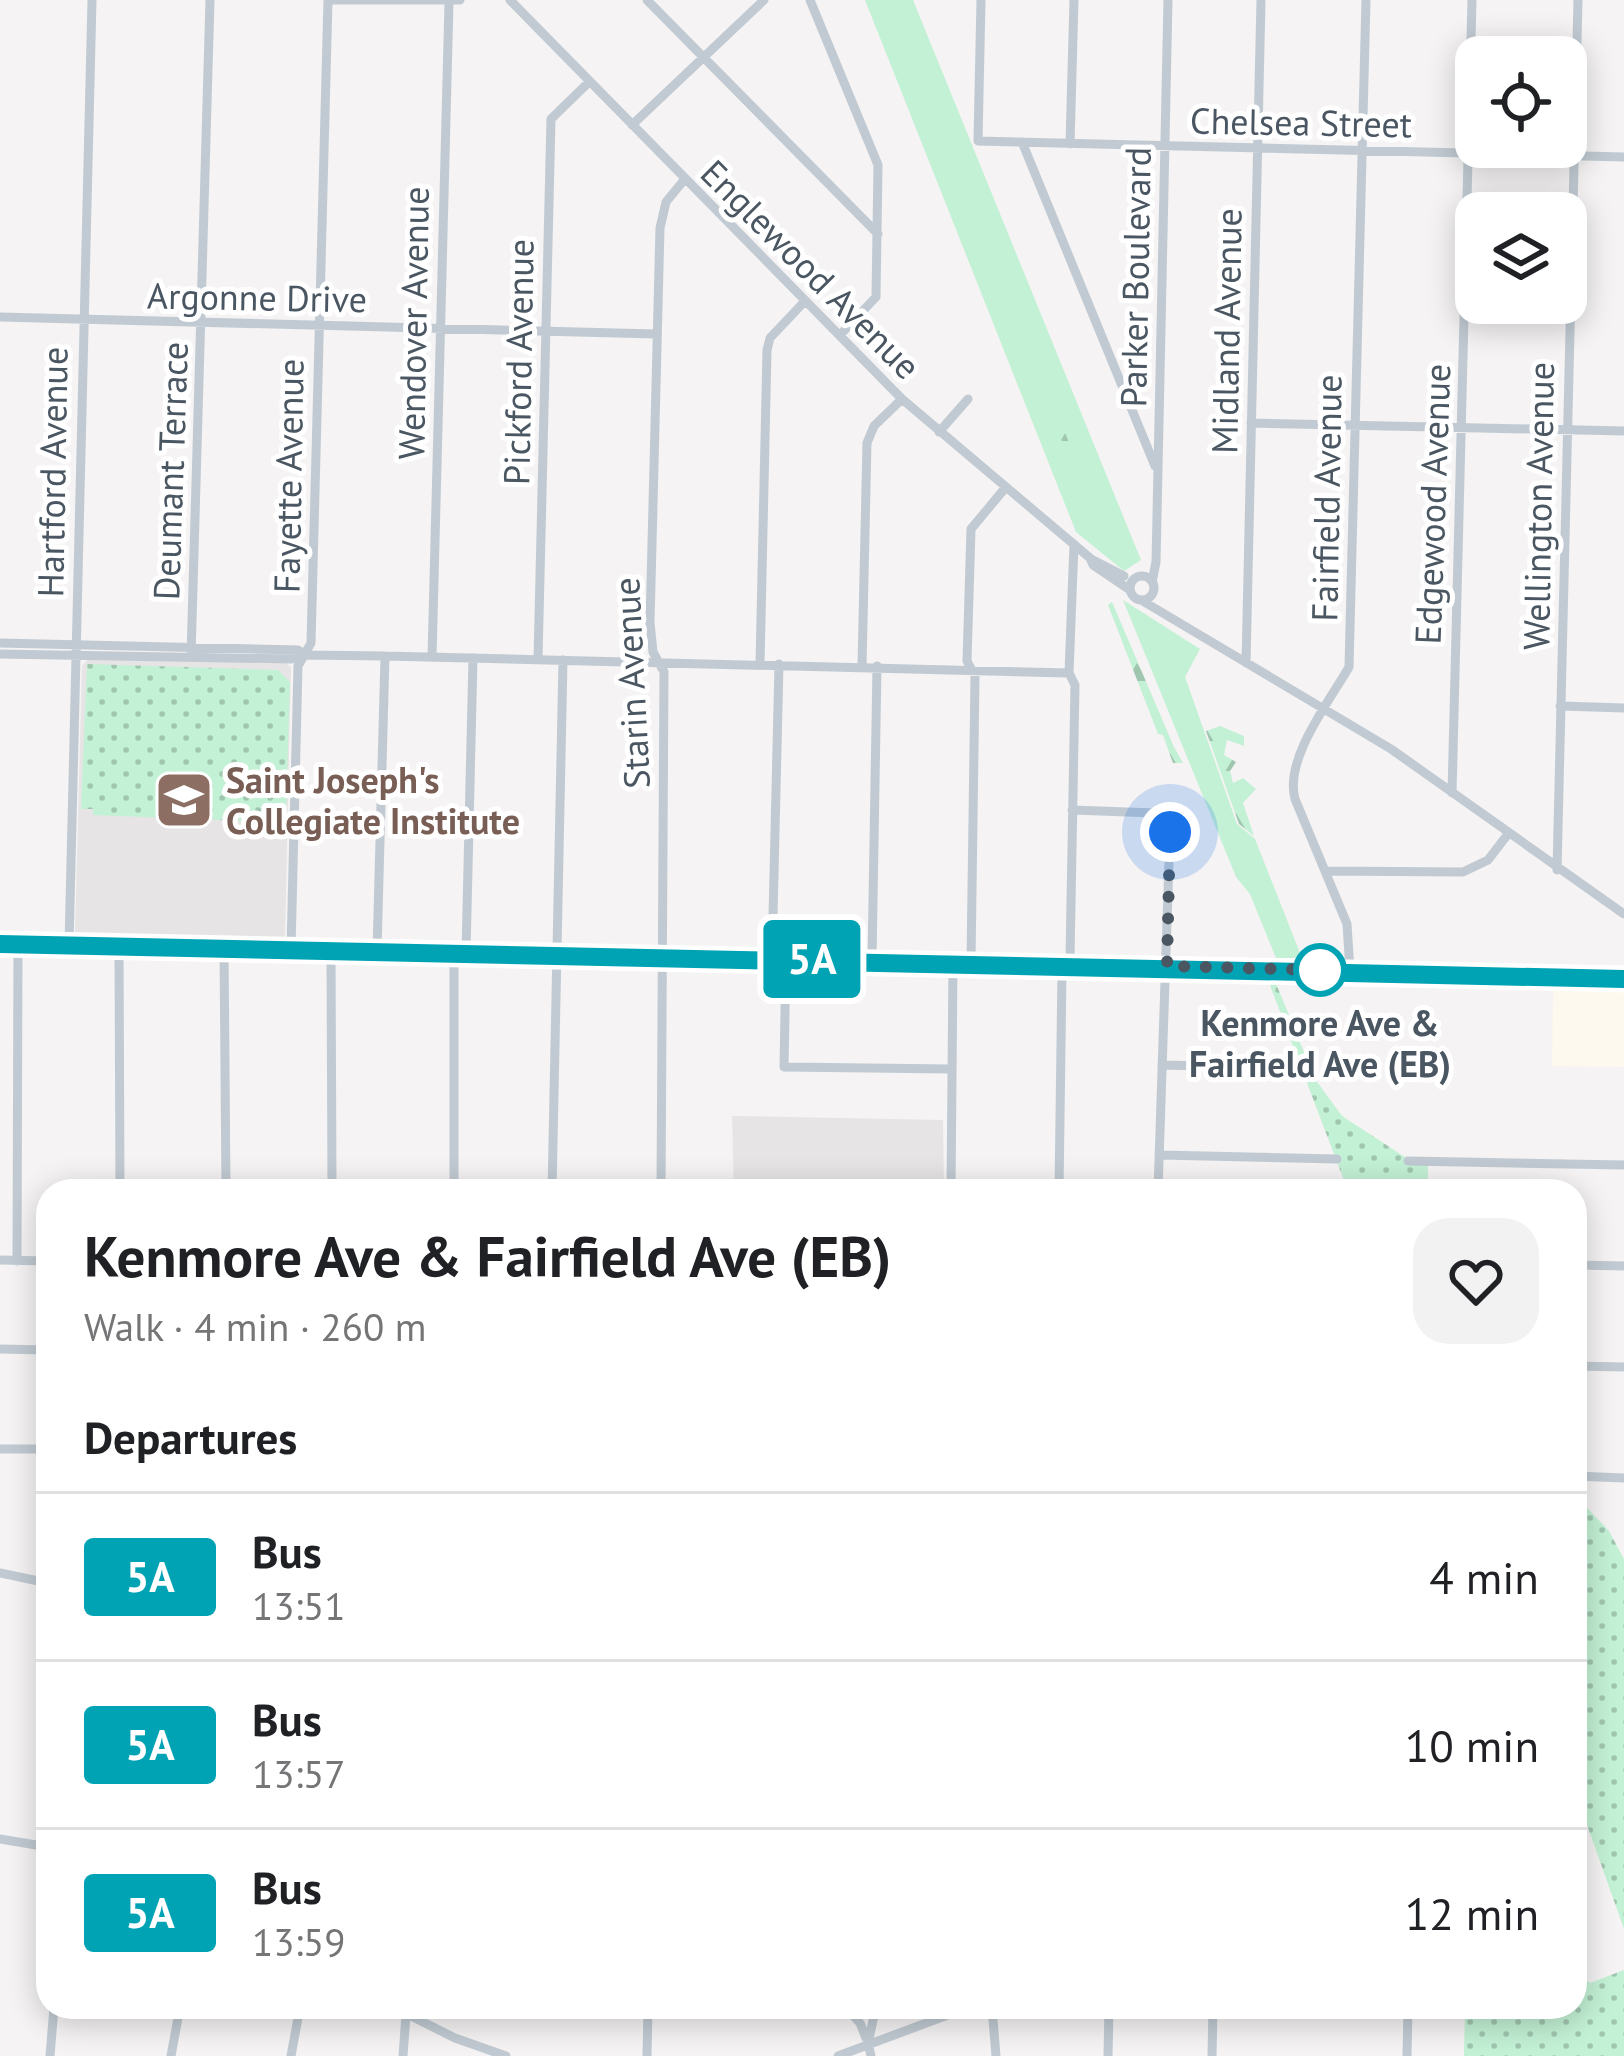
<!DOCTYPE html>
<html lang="en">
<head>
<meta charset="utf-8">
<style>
  :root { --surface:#fff; --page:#f2f2f2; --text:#202124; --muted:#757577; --line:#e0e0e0 }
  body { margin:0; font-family:"PT Sans",sans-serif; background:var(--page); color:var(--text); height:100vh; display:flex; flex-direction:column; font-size:45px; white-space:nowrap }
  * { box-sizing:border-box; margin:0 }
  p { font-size:39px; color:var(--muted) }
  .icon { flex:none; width:66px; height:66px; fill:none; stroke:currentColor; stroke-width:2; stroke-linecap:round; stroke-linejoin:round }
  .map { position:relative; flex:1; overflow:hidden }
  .panel { position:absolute; left:36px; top:1179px; width:1551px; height:840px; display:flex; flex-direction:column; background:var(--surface); border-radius:36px; box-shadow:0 6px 30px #0003 }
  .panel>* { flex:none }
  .badge { padding:0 24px; border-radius:9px; font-size:42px; line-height:78px }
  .fabs { position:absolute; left:1455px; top:36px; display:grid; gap:24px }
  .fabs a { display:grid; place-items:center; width:132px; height:132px; border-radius:24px; background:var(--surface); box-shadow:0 6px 30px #0003; font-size:60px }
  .you { position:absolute; width:60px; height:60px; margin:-30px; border:9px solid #fff; border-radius:50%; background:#1a73e8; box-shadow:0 0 0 18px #1a73e833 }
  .map>.badge { position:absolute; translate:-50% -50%; box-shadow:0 0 0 6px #fff }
  h2 { padding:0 48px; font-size:45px; line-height:108px }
  .round { display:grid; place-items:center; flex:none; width:126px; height:126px; border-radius:36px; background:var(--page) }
  .head { display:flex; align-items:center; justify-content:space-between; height:204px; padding:0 48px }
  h1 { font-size:57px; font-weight:700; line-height:90px }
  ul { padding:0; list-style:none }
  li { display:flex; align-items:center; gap:36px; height:168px; padding:0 48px; border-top:3px solid var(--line) }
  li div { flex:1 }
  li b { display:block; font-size:45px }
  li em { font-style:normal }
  li .badge { min-width:132px; font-weight:700; text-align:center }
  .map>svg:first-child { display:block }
</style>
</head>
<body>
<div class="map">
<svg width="1624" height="2056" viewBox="0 0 1624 2056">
  <defs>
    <pattern id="forest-firs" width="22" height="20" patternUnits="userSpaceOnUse" patternTransform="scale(3)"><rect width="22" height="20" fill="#c3f1d5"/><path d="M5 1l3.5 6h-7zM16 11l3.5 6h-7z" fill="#a0c6b0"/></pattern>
    <pattern id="park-dots" width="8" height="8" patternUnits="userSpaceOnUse" patternTransform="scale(3)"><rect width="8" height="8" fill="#c3f1d5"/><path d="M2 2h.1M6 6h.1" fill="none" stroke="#a0c6b0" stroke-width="1.8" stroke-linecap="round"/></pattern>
  </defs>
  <rect width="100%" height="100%" fill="#f5f3f3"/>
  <path fill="#fdf9ef" d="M1553 988 1624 990V1067L1552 1066Z"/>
  <path fill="#e6e4e5" d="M88 659 286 663 291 667 285 936 281 942 80 939 75 934 82 666Z
    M732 1116 943 1120 944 1191H734Z"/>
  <path fill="#c3f1d5" d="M865 0H913L1141 560 1124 571 1076 532Z
    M1123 600 1200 649 1185 677 1237 824 1255 839 1302 958H1276L1250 894 1236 877Z"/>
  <path fill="url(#forest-firs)" d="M1065 433 1076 458 1084 461 1092 486 1089 490 1103 506 1096 519 1071 472 1061 438Z
    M1112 602 1174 747 1183 763H1173L1163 735 1158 734 1108 605Z
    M1220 726 1244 736V746L1227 740 1224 755 1236 762 1230 771 1233 783 1243 778 1256 789 1243 803 1254 836 1239 824 1206 731Z"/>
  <path fill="url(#park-dots)" d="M87 664 278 670 290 682 286 812 279 822 93 815V809H81Z
    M1268 980 1275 981 1315 1079 1342 1116 1408 1159 1428 1165V1191H1348Z
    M1575 1495 1609 1531 1624 1559V1929L1575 1791Z
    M1624 1970V2056H1464L1465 2007H1575V1979L1581 1976 1590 1983Z"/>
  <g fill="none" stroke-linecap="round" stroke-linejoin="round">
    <path stroke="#c1cad2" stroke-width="9" d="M332 0H460
      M510 0 902 399 1090 558 1093 565 1130 590
      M647 0 878 234
      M810 0 878 165 876 297 840 335
      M981 0 978 141 1624 157
      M632 125 764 0
      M1022 142 1155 466
      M1070 144 1074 0
      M0 317 657 334
      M1251 423 1624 431
      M939 432 968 399
      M1091 559 1124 576
      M1130 588a12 12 0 1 1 24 0a12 12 0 1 1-24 0Z
      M1152 582 1156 562 1168 0
      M1141 600 1391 749 1624 914
      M0 643 298 650 305 655
      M0 654 292 659 305 655 385 656 1069 673
      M191 656 210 0
      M432 657 449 3
      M538 659 551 119 589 82
      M1246 663 1261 0
      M760 664 767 350 770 338 805 301
      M862 666 867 443 874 426 902 399
      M1560 706 1624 708
      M1452 793 1472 0
      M1072 810 1155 813 1165 821 1170 832 1158 1191
      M1557 870 1578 0
      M1325 871 1463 872 1488 860 1508 834
      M69 945 92 0
      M119 946 120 1191
      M224 948 226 1191
      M291 949 298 666 311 643 328 0
      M331 950 332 1191
      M377 951 385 656
      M466 952 473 658
      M772 958 779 664
      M786 958 784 1067 952 1069
      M872 960 877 666
      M971 962 975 676 967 661 971 529 1006 487
      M1350 971 1347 924 1295 799C1284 759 1329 702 1349 667L1366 0
      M1162 1065 1296 1068
      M1159 1155 1337 1159
      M1408 1161 1624 1165
      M454 1191V952
      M552 1191 563 660
      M661 1191 664 672 653 652 650 623 660 228 666 202 684 180
      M951 1191 953 962
      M1059 1191 1062 971 1070 958 1075 685 1069 673 1074 544
      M0 1260 48 1261
      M17 1261 18 944
      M1575 1265 1624 1266
      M0 1349 48 1350
      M1575 1366 1624 1367
      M0 1449H48
      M1575 1476 1624 1478
      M0 1573 48 1583
      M45 1582 48 1626
      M0 1839 48 1847
      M1575 1951 1580 1966 1575 1975
      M393 2007 455 2038 506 2056
      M845 2007 860 2023 866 2038
      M992 2007 996 2056
      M50 2056 54 2007
      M171 2056 180 2007
      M291 2056 300 2007
      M403 2056 406 2015
      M647 2056 648 2007
      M838 2056 969 2007
      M871 2056 868 2043 876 2007
      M1108 2056 1109 2007
      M1212 2056 1213 2007
      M1407 2056 1408 2007"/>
    <path stroke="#b3c2d1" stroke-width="12" d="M0 944 1624 979"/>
  </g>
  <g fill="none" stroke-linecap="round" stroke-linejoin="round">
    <defs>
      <path id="line" d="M0 944 1624 979"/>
    </defs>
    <use href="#line" stroke="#fff" stroke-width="27"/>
    <use href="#line" stroke="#00a3b4" stroke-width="18"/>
    <path stroke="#4a5661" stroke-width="12" stroke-dasharray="0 21.6" d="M1170 832 1167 966 1320 970"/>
  </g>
  <defs>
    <symbol id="school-square" viewBox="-11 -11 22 22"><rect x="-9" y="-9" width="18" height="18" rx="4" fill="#8d6e63" stroke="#fff"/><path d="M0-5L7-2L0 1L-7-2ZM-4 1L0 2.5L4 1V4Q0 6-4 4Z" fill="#fff"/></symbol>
  </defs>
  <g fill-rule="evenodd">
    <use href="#school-square" x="151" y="767" width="66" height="66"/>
  </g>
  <circle fill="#fff" stroke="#00a3b4" stroke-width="6" cx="1320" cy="970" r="24"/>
  <g text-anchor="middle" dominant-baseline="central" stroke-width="10" stroke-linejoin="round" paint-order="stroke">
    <g font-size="36" fill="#4a5661" stroke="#fff">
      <text transform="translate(1301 122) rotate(1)">Chelsea Street</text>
      <text transform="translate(811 269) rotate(45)">Englewood Avenue</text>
      <text transform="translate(1135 277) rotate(-89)">Parker Boulevard</text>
      <text transform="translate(257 297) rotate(1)">Argonne Drive</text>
      <text transform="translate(413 323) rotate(-89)">Wendover Avenue</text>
      <text transform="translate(1226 331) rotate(-89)">Midland Avenue</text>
      <text transform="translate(518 362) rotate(-89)">Pickford Avenue</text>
      <text transform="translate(170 471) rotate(-88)">Deumant Terrace</text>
      <text transform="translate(52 472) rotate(-89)">Hartford Avenue</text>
      <text transform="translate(288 476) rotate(-89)">Fayette Avenue</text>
      <text transform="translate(1326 498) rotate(-89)">Fairfield Avenue</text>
      <text transform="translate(1432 504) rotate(-88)">Edgewood Avenue</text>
      <text transform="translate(1538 506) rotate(-89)">Wellington Avenue</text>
      <text transform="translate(631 683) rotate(-93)">Starin Avenue</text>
    </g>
    <g font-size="36" font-weight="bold" fill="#785e54" stroke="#fff" text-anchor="start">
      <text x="226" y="779">Saint Joseph's<tspan x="226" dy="41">Collegiate Institute</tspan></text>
    </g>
    <g font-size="36" font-weight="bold" fill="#4a5661" stroke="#fff">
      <text x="1320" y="1022">Kenmore Ave &amp;<tspan x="1320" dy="41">Fairfield Ave (EB)</tspan></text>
    </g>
  </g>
</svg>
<div class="fabs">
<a><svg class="icon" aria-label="locate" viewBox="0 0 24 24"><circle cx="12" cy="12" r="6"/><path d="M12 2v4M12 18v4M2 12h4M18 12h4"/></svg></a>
<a><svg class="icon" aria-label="layers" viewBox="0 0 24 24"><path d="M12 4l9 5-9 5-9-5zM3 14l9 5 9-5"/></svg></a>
</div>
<div class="you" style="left:1170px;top:832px"></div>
<b class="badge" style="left:812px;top:959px;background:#00a3b4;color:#fff">5A</b>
<section class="panel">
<div class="head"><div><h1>Kenmore Ave &amp; Fairfield Ave (EB)</h1><p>Walk · 4 min · 260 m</p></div><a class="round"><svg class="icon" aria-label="heart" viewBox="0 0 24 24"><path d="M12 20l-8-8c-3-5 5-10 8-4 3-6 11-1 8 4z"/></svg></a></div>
<h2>Departures</h2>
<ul>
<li><span class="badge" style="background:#00a3b4;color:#fff">5A</span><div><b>Bus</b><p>13:51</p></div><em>4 min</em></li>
<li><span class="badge" style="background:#00a3b4;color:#fff">5A</span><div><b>Bus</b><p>13:57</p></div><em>10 min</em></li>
<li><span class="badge" style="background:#00a3b4;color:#fff">5A</span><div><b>Bus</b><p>13:59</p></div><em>12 min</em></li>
</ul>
</section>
</div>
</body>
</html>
